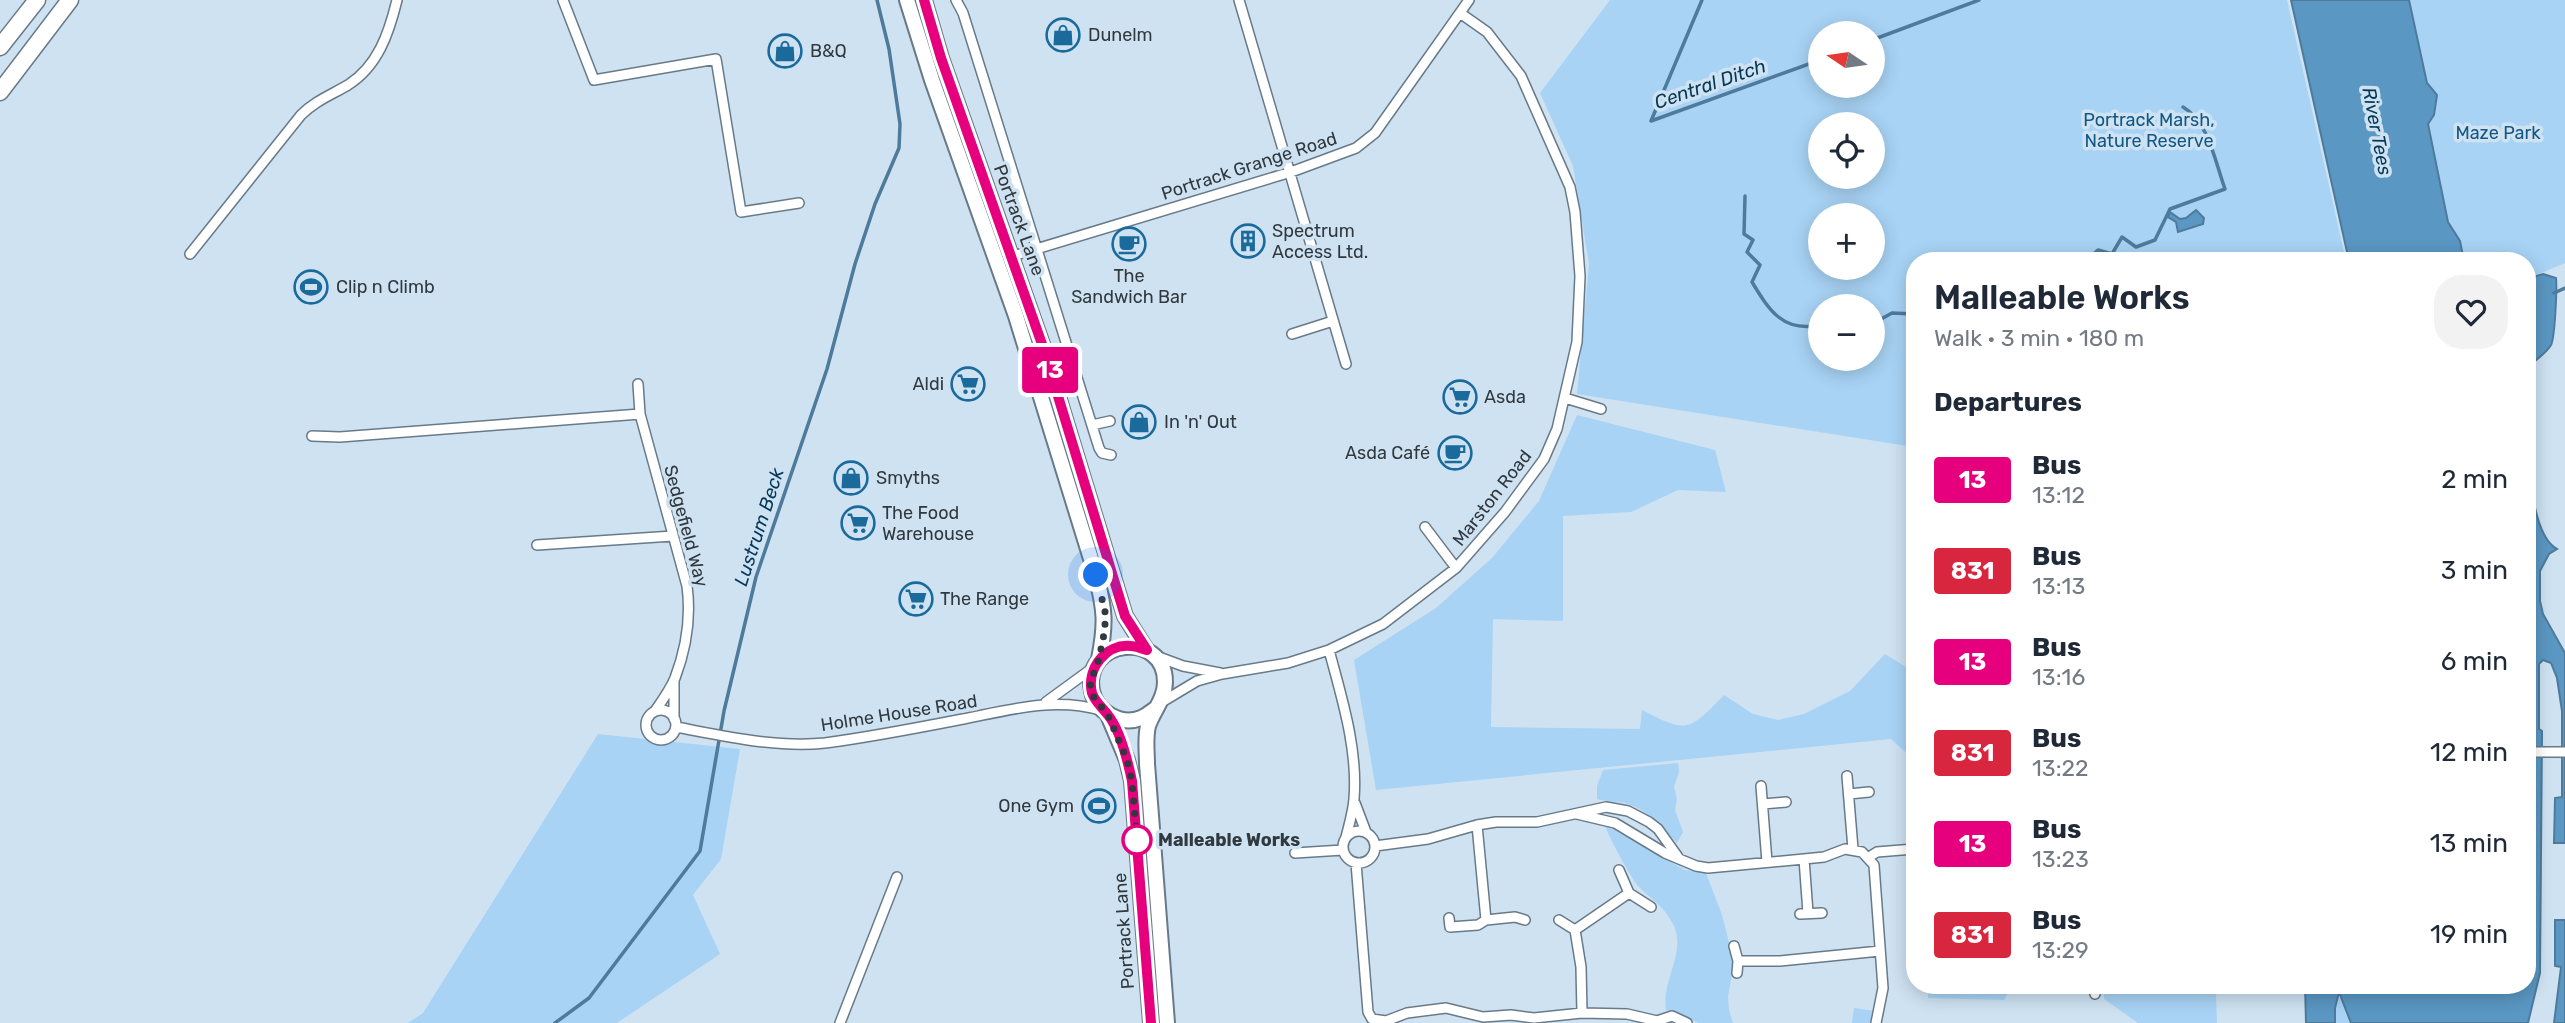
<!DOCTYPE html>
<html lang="en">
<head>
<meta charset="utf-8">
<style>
  :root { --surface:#fff; --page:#f2f2f3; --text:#1f2937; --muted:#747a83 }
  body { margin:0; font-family:Rubik,sans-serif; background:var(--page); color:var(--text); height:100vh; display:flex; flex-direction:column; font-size:26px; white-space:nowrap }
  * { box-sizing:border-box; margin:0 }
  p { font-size:23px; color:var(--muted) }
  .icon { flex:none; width:38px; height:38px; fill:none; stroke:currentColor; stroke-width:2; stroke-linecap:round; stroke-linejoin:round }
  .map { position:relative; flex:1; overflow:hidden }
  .panel { position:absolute; left:1906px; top:252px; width:630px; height:742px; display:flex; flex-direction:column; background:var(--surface); border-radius:28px; box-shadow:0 4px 18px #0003 }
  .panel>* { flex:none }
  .badge { padding:0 14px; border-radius:5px; font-size:24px; line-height:46px }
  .needle { width:46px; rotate:283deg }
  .controls { position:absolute; left:1808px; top:21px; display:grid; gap:14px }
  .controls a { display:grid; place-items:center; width:77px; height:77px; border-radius:50%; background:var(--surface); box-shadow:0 4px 18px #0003; font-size:35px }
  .you { position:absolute; width:35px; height:35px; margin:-18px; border:5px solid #fff; border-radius:50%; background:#1a73e8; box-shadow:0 0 0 10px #1a73e833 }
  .map>.badge { position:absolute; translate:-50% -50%; box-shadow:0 0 0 4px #fff }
  h2 { padding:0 28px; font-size:26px; line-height:63px }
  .round { display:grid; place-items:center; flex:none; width:74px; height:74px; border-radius:28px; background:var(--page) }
  .overview { display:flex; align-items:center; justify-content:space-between; height:119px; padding:0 28px }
  h1 { font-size:33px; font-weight:600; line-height:52px }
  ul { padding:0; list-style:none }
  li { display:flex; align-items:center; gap:21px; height:91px; padding:0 28px }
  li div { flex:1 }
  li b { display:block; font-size:26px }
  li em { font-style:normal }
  li .badge { min-width:77px; font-weight:700; text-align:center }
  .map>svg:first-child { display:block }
</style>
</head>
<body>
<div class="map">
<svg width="2565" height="1023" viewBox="0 0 2565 1023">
  <rect width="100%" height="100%" fill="#cee2f2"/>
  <path fill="#a8d3f5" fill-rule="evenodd" d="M1610 0H2287L2346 261H1914V447L1577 394 1589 264 1573 166 1540 93ZM1820 33H1872V86H1820ZM1820 124H1872V177H1820ZM1820 215H1872V268H1820ZM1820 306H1872V359H1820Z
    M2409 0H2565V263L2527 279V261H2464L2460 241 2448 222 2428 124 2434 115 2437 95 2427 83Z
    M1577 415 1715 450 1726 492 1678 490 1631 512 1563 516V621L1493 619 1491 727 1640 729 1642 710C1688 734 1689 731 1724 695L1753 714 1778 720 1804 714 1850 691 1885 654 1914 672V760L1891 739 1376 790 1354 660 1436 608 1492 558 1539 501Z
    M598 734 740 749 721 859 693 895 720 954 617 1023H408L423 1013Z
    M1678 763 1679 772 1674 787 1677 799 1675 810 1683 832 1677 843C1660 826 1649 810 1625 803 1616 801 1606 802 1597 799V786L1603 770Z
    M1605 825 1685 870 1706 873 1722 915 1732 954V975L1728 996 1729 1010 1733 1023H1699L1666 1010C1661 981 1686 954 1674 926 1666 908 1651 899 1638 886 1631 878 1607 834 1605 825Z
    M1928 985H2013L2004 1000 1928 998Z
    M2103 985H2219L2216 996 2217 1023H2138L2104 999Z
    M2339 991 2351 1023H2335V1008Z
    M1854 1008 1875 1011 1871 1023H1852Z"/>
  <path fill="#5a97c3" stroke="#4e7b9b" stroke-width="2" d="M2291 0H2409L2427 83 2437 95 2434 115 2428 124 2448 222 2460 241 2464 261H2349Z
    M2196 210 2204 218 2203 224 2178 232 2176 222 2168 217 2170 212 2180 219 2186 218Z
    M2543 274 2556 278C2557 288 2555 337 2551 345 2546 354 2533 361 2527 369V279Z
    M2527 466C2532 489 2536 538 2557 549L2549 554 2540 571V601L2543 614 2565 653V843H2554L2555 798 2562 797V711L2557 678 2551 663 2543 660 2539 664V729L2542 731 2540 973 2528 1023H2351L2339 992 2335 1008V1023H2306L2305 985H2527Z
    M2555 920H2565V1023H2554L2561 967 2555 966Z"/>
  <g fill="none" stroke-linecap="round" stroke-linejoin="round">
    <path stroke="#4e7b9b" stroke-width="3.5" d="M1702 0 1651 121 1820 60
      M1872 40 1979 0
      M1745 196 1744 234 1753 240 1747 252 1760 265 1752 282C1769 310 1783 333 1820 325
      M2062 261 2068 254 2088 259 2098 250 2112 254 2122 237 2136 247 2155 240 2170 209 2225 189C2215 162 2209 122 2183 107
      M2554 293 2565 288
      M1872 324 1892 313 1914 314
      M555 1023 589 998 700 851 724 711 756 577 827 369 855 264 875 204 899 148 900 124 889 49 877 0"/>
    <defs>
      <path id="street" d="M563 0 594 80 716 59 741 212 799 203
        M956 0 963 13 1099 448 1102 453 1111 455
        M1239 0 1346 364
        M190 254 301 115C315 101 331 95 348 85 378 66 389 33 397 0
        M1013 256 1291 172 1356 148 1375 133 1469 0
        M1292 334 1333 321
        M638 384 640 414 687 586C691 616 686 649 675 678 670 690 662 701 655 711
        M1565 398 1601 409
        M1092 425 1110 421
        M312 436 340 437 640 414
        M1425 527 1456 568
        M537 545 673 536
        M1329 650C1342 699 1358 749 1354 799 1353 812 1349 825 1346 837
        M1156 656 1183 666 1220 673
        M674 681V719
        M1046 702 1094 667
        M1162 702 1197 681 1222 674 1288 663 1329 650 1383 624 1456 568 1505 512 1544 459 1557 429 1577 342 1580 276 1575 212 1570 187 1521 76 1487 32 1460 13
        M646 725a15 15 0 1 1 30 0a15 15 0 1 1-30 0Z
        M676 727C724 736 776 748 825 743 871 737 917 728 963 719 1009 710 1054 697 1100 710
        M2527 752H2565
        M1847 776 1853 849
        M1761 786 1767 862
        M1849 794 1869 792
        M1355 803 1366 832
        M1763 804 1786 802
        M1577 814 1615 823 1665 853 1696 866 1708 868 1804 859 1824 857 1845 849 1862 852 1874 865 1883 988 1876 1023
        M1477 825 1486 920
        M1343 847a16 16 0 1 1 32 0a16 16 0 1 1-32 0Z
        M1375 846 1428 839 1477 825 1496 822H1537L1606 807 1628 811 1649 822 1658 829 1678 857
        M1295 853 1343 850
        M1869 857 1877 852 1914 849
        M1804 859 1808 913
        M1356 863 1368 1012 1372 1019 1386 1021 1407 1013 1446 1008 1483 1017 1511 1015 1534 1018 1582 1013 1627 1014 1657 1021 1672 1016 1687 1023
        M1619 870 1629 893 1651 907
        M1800 914 1822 913
        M1449 918 1450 927 1478 925 1486 920 1515 917 1525 920
        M1559 920 1575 930 1581 967 1582 1013
        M1575 930 1629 893
        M1734 946 1738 961 1737 973
        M1738 961H1780L1880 951
        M2094 985 2095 994
        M840 1023 897 877"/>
      <path id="primary" d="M907 0 932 80 1016 316 1096 575C1105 610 1106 624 1099 659
        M924 0 941 58 1043 347 1125 616 1147 651
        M1155 709C1151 712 1146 716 1141 718 1121 726 1096 712 1092 691 1082 638 1165 630 1165 682 1165 699 1153 711 1148 726 1145 738 1147 752 1147 764L1167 1023
        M1108 715 1127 760 1132 781 1151 1023"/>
      <path id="highway" d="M0 47 37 0
        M0 92 70 0"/>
    </defs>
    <use href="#street" stroke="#687a88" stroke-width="12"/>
    <use href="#primary" stroke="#687a88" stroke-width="18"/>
    <use href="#highway" stroke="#687a88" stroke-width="19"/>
    <use href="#street" stroke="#fff" stroke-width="9"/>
    <use href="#primary" stroke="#fff" stroke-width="14"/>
    <use href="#highway" stroke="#fff" stroke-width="16"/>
  </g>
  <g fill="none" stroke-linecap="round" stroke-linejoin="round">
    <defs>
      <path id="line" d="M924 0 941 58 1043 347 1125 616 1147 650C1142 649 1136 646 1131 646 1106 643 1086 669 1092 693 1095 702 1102 707 1108 715 1120 730 1128 762 1132 781L1151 1023"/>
    </defs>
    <use href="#line" stroke="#fff" stroke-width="16"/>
    <use href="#line" stroke="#e6007e" stroke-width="10"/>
    <path stroke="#31393f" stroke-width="7" stroke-dasharray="0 12.6" d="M1096 575 1105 611V629L1099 659 1090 683 1093 696 1108 715 1127 760 1132 781 1137 840"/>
  </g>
  <defs>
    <symbol id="shop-ring" viewBox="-11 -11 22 22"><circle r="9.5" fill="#cee2f2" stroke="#1a6a9c" stroke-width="1.5"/><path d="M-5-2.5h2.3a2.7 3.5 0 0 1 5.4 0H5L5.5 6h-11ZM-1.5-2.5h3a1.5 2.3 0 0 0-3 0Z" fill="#1a6a9c"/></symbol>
    <symbol id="building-ring" viewBox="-11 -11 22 22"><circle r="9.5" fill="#cee2f2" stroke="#1a6a9c" stroke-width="1.5"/><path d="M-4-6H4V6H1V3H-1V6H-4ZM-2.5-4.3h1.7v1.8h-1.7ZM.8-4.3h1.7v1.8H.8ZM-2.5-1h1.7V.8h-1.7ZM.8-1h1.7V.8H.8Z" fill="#1a6a9c"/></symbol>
    <symbol id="cafe-ring" viewBox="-11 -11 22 22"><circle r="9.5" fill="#cee2f2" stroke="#1a6a9c" stroke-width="1.5"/><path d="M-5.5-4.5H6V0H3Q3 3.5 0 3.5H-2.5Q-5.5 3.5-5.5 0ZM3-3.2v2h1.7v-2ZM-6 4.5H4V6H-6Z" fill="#1a6a9c"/></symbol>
    <symbol id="stadium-ring" viewBox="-11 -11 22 22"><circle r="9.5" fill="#cee2f2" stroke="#1a6a9c" stroke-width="1.5"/><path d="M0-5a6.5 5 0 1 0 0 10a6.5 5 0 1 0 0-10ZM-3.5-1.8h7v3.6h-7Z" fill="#1a6a9c"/></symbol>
    <symbol id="supermarket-ring" viewBox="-11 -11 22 22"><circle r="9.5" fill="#cee2f2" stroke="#1a6a9c" stroke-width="1.5"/><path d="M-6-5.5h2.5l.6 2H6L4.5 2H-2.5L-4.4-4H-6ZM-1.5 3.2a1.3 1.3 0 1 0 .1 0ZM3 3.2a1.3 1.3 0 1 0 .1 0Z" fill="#1a6a9c"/></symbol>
  </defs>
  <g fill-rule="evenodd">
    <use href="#shop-ring" x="1044" y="16" width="38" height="38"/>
    <use href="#shop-ring" x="766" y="32" width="38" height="38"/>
    <use href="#building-ring" x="1229" y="222" width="38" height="38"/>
    <use href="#cafe-ring" x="1110" y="225" width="38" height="38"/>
    <use href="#stadium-ring" x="292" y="268" width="38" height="38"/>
    <use href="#supermarket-ring" x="949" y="365" width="38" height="38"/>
    <use href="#supermarket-ring" x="1441" y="378" width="38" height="38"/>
    <use href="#shop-ring" x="1120" y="403" width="38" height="38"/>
    <use href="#cafe-ring" x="1436" y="434" width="38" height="38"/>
    <use href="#shop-ring" x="832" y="459" width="38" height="38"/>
    <use href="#supermarket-ring" x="839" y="504" width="38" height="38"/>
    <use href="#supermarket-ring" x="897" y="580" width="38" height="38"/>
    <use href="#stadium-ring" x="1080" y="787" width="38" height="38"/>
  </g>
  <circle fill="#fff" stroke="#e6007e" stroke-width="3.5" cx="1137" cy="840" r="14"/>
  <g text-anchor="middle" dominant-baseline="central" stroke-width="7" stroke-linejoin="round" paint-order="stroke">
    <g font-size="18" fill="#31393f" stroke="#cee2f2" text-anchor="start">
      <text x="1088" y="35">Dunelm</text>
      <text x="810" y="51">B&amp;Q</text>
      <text x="1272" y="231">Spectrum<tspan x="1272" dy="21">Access Ltd.</tspan></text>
      <text x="1129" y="276" text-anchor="middle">The<tspan x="1129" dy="21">Sandwich Bar</tspan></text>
      <text x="336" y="287">Clip n Climb</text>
      <text x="944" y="384" text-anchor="end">Aldi</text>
      <text x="1484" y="397">Asda</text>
      <text x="1164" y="422">In 'n' Out</text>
      <text x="1430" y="453" text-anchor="end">Asda Café</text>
      <text x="876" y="478">Smyths</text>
      <text x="882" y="513">The Food<tspan x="882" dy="21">Warehouse</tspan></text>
      <text x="940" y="599">The Range</text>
      <text x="1074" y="806" text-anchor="end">One Gym</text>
    </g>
    <g font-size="18" fill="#115884" stroke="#cee2f2">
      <text x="2149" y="120">Portrack Marsh,<tspan x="2149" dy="21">Nature Reserve</tspan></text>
      <text x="2498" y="133">Maze Park</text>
    </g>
    <g font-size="18" fill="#31393f" stroke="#cee2f2">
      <text transform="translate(1249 166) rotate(-18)">Portrack Grange Road</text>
      <text transform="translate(1019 220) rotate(70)">Portrack Lane</text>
      <text transform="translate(1492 498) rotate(-52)">Marston Road</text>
      <text transform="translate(686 526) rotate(75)">Sedgefield Way</text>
      <text transform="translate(899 713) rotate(-9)">Holme House Road</text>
      <text transform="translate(1124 931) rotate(-94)">Portrack Lane</text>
    </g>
    <g font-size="18" font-weight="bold" fill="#31393f" stroke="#cee2f2" text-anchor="start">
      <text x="1158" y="840">Malleable Works</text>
    </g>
    <g font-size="19" font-style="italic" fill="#053856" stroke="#cee2f2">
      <text transform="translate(1710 84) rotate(-19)">Central Ditch</text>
      <text transform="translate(2377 131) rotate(79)">River Tees</text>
      <text transform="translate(759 527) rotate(-72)">Lustrum Beck</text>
    </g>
  </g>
</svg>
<div class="controls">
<a><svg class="needle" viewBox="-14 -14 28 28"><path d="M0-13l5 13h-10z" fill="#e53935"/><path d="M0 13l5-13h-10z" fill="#747a83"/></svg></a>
<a><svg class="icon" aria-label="locate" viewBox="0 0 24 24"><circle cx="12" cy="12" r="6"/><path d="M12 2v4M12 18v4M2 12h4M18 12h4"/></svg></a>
<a>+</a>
<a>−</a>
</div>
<div class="you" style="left:1096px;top:575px"></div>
<b class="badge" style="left:1050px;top:370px;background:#e6007e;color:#fff">13</b>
<section class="panel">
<div class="overview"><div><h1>Malleable Works</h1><p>Walk · 3 min · 180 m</p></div><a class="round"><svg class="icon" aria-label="heart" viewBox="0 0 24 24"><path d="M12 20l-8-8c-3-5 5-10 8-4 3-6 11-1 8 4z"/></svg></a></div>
<h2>Departures</h2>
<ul>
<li><span class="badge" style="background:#e6007e;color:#fff">13</span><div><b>Bus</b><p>13:12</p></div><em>2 min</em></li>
<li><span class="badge" style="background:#d7263d;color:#fff">831</span><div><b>Bus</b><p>13:13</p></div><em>3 min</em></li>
<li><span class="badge" style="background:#e6007e;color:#fff">13</span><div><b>Bus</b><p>13:16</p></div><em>6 min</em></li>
<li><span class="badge" style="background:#d7263d;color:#fff">831</span><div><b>Bus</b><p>13:22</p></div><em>12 min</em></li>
<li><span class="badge" style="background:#e6007e;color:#fff">13</span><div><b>Bus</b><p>13:23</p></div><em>13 min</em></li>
<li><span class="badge" style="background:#d7263d;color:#fff">831</span><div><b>Bus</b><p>13:29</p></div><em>19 min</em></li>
</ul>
</section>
</div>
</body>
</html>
